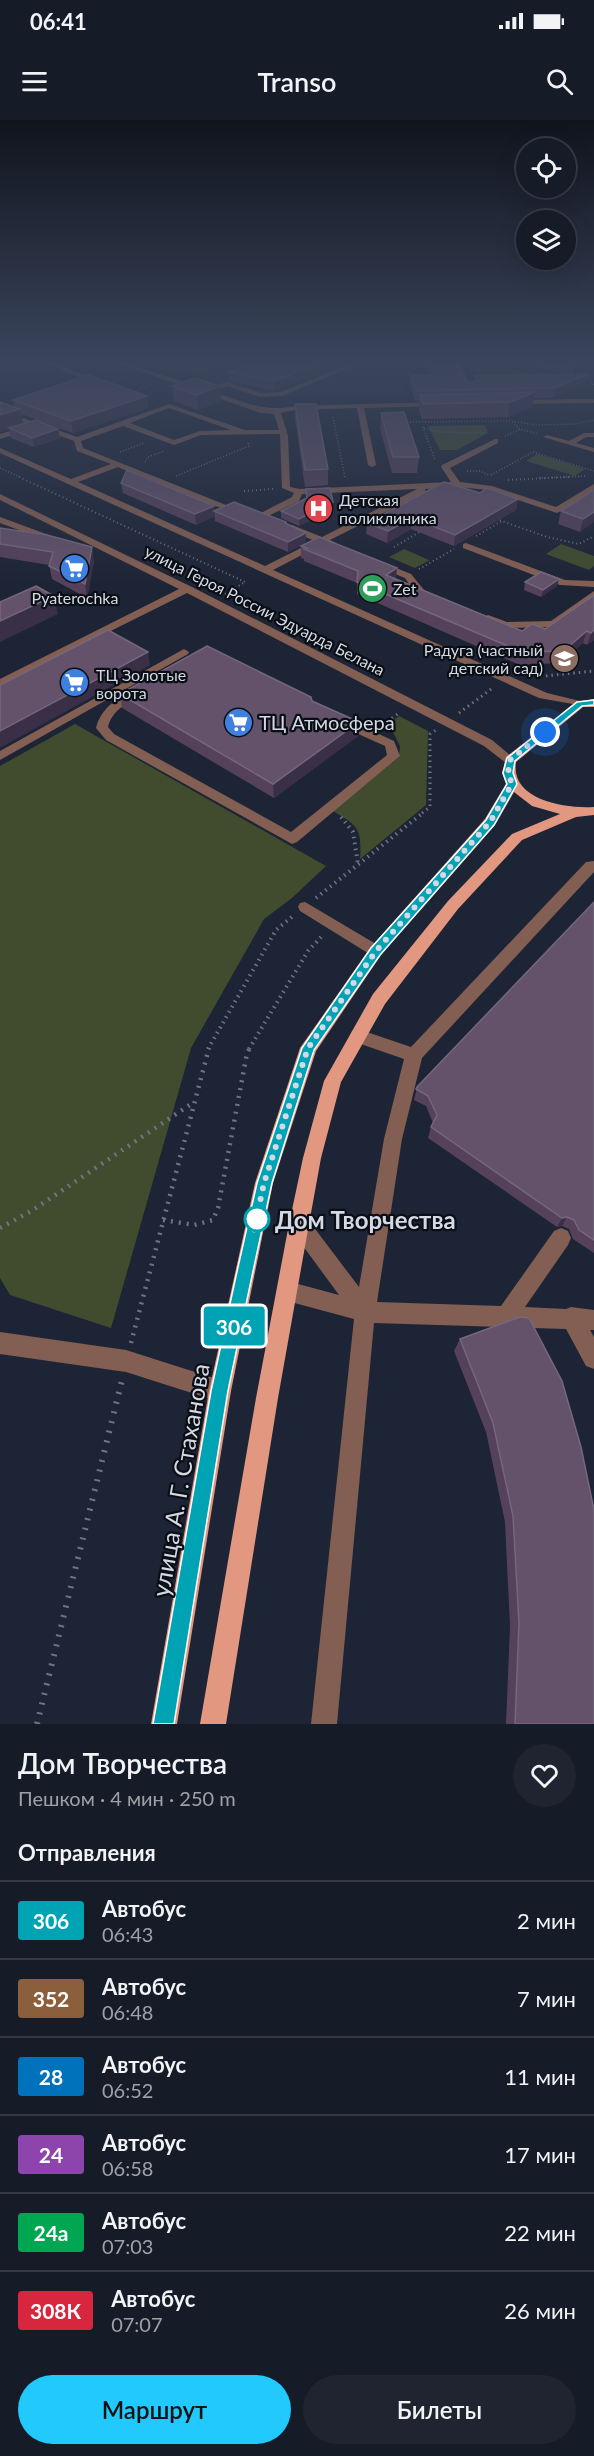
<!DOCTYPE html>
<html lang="ru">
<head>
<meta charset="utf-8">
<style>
  :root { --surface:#161b28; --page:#1f2430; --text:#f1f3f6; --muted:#9ea1a8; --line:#353945; --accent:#21c9fd }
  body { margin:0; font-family:Lato,sans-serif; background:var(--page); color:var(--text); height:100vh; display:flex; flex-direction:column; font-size:22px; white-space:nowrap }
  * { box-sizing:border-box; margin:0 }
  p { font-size:20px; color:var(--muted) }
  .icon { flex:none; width:33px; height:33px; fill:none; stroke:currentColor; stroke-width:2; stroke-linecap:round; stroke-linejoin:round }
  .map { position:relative; height:1604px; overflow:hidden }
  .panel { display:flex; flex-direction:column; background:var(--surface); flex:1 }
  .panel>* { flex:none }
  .badge { padding:0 12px; border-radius:4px; font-size:21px; line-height:39px }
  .tools { position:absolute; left:516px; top:18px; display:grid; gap:12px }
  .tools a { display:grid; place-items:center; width:60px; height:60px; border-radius:50%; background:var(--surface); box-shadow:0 6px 24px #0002,0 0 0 2px var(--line); font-size:30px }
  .you { position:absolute; width:30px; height:30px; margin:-15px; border:4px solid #fff; border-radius:50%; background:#1a73e8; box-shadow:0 0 0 9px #1a73e833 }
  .map>.badge { position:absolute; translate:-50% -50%; box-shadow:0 0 0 3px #fff }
  h2 { padding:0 18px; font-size:22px; line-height:54px }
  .round { display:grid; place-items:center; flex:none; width:63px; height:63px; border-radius:32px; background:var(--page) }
  .summary { display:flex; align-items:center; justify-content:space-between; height:102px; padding:0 18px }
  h1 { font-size:28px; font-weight:600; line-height:45px }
  .primary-button { display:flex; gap:12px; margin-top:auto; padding:12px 18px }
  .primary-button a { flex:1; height:69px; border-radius:36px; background:var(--accent); color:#111; font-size:24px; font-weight:600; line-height:69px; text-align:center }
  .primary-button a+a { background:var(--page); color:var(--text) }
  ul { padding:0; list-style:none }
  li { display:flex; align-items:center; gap:18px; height:78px; padding:0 18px; border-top:2px solid var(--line) }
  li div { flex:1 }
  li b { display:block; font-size:22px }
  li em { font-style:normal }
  li .badge { min-width:66px; font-weight:700; text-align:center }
  .status { display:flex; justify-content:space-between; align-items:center; height:42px; padding:0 30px; background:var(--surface); direction:ltr }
  .status svg { height:16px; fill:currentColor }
  header { display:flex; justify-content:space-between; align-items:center; height:78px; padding:0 18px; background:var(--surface); font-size:27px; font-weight:600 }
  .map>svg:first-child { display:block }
</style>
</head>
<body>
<div class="status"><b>06:41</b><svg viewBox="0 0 49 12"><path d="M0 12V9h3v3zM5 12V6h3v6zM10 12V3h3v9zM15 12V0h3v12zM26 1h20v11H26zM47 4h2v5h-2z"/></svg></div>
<header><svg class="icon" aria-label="menu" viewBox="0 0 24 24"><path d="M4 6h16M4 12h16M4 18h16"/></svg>Transo<svg class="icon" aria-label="search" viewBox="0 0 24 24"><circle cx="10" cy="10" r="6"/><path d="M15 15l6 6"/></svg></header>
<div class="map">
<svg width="594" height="1604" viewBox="0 0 594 1604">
  <rect width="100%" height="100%" fill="#1d2435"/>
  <path fill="#252e44" d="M149 241H382L412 249 419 264H404L408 274 260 277Z"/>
  <path fill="#414c2f" d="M159 241H233L198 253Z
    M474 241H487L524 252 528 256 482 257Z
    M485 305 488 313 457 330H440L428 306Z
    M537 334 585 349 575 356 526 341Z
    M561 424 594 436V446L589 450 546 434Z
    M404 429 429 440H430L415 448 389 437Z
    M399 596 428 611 426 685 360 739C362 708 358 706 333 691L399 637 400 626 389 604Z
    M75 604 326 746 292 778 264 799 191 928 111 1208 10 1175 0 1158V646Z"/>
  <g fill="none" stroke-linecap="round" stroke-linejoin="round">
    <path stroke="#6e7483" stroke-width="1.5" stroke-dasharray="1 2" stroke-linecap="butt" d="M389 241 416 249
      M413 241 421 259
      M494 241 548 255
      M574 241 594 265
      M583 255H594
      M104 264 125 257
      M130 272 151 265
      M333 297 345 358
      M404 302 510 301 537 305 575 304 594 300
      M512 302 520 309 538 314
      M423 307 435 340
      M424 308 438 312 485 313
      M505 316 520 309
      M120 332 144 323
      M145 342 148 337 164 331
      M0 348 22 358
      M467 351H480L489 355
      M491 355 533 332 594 351
      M176 356 249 326 248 322
      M539 358 587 356"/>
    <path stroke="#6e7483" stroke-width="2" stroke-dasharray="1 3" stroke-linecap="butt" d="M19 357 245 462
      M508 360 569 357
      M244 371 273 369
      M496 399 547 417 579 424 594 416
      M476 416 502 401
      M394 427 421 411
      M419 449 454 429
      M225 474 245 462"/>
    <path stroke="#6e7483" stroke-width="3" stroke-dasharray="1.5 4" stroke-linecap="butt" d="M535 557 594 551
      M459 593 494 567
      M383 605 399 593
      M422 693 430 687V614L436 610"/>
    <path stroke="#6e7483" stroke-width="4" stroke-dasharray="1.5 4.5" stroke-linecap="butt" d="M341 697 353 712 358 744
      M316 778 424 692
      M208 929 276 810 293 796
      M249 929 308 831 324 814"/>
    <path stroke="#6e7483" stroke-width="4.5" stroke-dasharray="2 6" stroke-linecap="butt" d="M163 1100 194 1105 213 1100 218 1088 247 933 250 928
      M0 1108 33 1090 194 982
      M131 1223 209 928"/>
    <path stroke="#6e7483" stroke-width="6" stroke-dasharray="2 8" stroke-linecap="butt" d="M37 1604 122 1260"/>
    <path fill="#835f53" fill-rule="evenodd" d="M0 241H17L0 245Z
      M42 241H50L93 259 75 264V262L83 259Z
      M111 241H119L206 269 227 262 261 273 281 272 347 245 341 241 354 244V246L282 276 260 277 227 266 213 272C243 281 264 293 295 286L438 282 442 284 438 286 364 288 376 345 372 347 368 345 357 288 295 290 281 293 288 316 290 367 300 369 451 362 441 347 442 345 495 319H498V323L450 348 460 362 492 366 556 387 594 364V371L557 393 488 370 457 367 425 369V372L330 420 336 423V427L323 424 273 450 547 573 584 582V586L539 578 0 333V328L71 359 111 344 77 331 74 321 0 294V290L77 317 169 284 245 310H279L274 294 261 293ZM169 288 231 310 200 311 174 320 130 303ZM123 306 174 325 201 315 280 314 282 368 294 373 292 377 259 394V398L262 399 299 381 302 374 417 369 322 417 292 405H286V409L315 421 265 446 78 362 118 347C140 356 232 400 248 389L226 385 83 328 81 321Z
      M453 241H459L476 279 469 277Z
      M594 279V283L513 284 509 282 513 280Z
      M30 305 34 307 33 309 0 319V314Z
      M584 313H594V317H586L576 323 594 328V332L543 317 547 315 569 321Z
      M0 374 192 467 492 620 516 640 514 643H506L484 626 187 473 0 566V559L179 469 0 380Z
      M0 397 57 418 59 420 51 422 0 403Z
      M466 423 565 460 594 461V467L560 465 463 428V424Z
      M375 442H381L411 454 424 470 438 477 433 480 416 474 405 458 375 446Z
      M594 471V479L554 507 506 508 483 498 488 495 507 502 551 501Z
      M184 529 189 532 188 534 0 640V631Z
      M138 570 142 571V575C127 583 112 590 108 607L114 614 291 712 387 635 385 626 336 604V598H344L394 621 400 636 297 722 292 724 106 620 96 608C101 588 119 575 138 570Z
      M594 741V752L422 938 402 1019 377 1182 501 1186 554 1111 561 1108 568 1111 571 1118 568 1125 525 1187 566 1189 571 1187 594 1190V1210H590L594 1217V1249L586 1246 566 1209 374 1203 337 1604H311L354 1199 287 1181 280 1178 277 1171 280 1164 287 1161 339 1175 292 1111 289 1104 292 1097 299 1094 306 1097 359 1167 384 1019 404 939 352 921 350 916 352 911 358 909 411 927 586 742Z
      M305 782 381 827 384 831 381 835H371L300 791 298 787 300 783Z
      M0 1212 126 1230 220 1260 228 1263 231 1271 228 1279 220 1282 126 1252 0 1234Z"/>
    <path fill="#e29781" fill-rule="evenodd" d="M594 579V587H583L516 642C510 680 565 689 594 687V695L576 697 522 720 458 789 385 884 341 962 321 1038 309 1104 278 1278 226 1604H200L256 1278 289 1104 303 1038 324 961 373 874 448 781 512 714 560 694 532 686 514 672 495 705 381 835 316 931 273 1063 231 1271 177 1604H151L209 1271 255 1063 300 928 371 827 485 699 506 664 502 653 506 637 576 582Z"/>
  </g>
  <path fill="#56415b" d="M21 241H48L49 246 42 248Z
    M50 241H98L81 246 68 242 60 243Z
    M424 241H451L459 255 465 261 471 263 475 261V256L569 254 513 241H572L575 245 573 254H588L585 264 553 278H533L532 287 508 297 422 299 419 290V281H415L410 265 411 255H430Z
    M338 246 274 270 230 261 229 252Z
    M172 266H220L221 281 198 290 174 281Z
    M147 276 148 288 73 313 21 294 23 304 60 318 34 327 11 318 9 309 0 312 14 287 13 280Z
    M295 284 328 349V365L305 367 295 299Z
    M381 293 419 337 417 353H392L380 308Z
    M121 363 214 386 215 396 196 405 123 373Z
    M306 369 333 382V389L299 406 281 398V391L306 379Z
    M594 370 580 412 558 404 561 391Z
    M480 373 518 379 516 390 454 426 411 409 387 423 366 414 367 403Z
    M214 391 286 402V404L306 413 305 423 288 432 215 401Z
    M0 408 94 441 87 478 52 459 49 445 0 437Z
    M301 426 396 459 522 511 545 509 594 475V520L587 525 583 523 560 543 520 545 357 474V463L304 441V439L301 438Z
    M525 462 557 466 541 477 524 470Z
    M120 574 312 581 359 602 358 616 274 678 122 588Z
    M594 782V1133L573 1119 569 1109 562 1106 557 1107 428 1018 431 1007 433 1003 426 986 414 980 417 967Z
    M460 1219 594 1390V1604H506L510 1506 505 1402 486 1312 454 1231Z"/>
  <path fill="#392f46" d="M40 241H48L49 246 42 248Z
    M60 241H68V242L60 243Z
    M80 241H98L81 246Z
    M329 241H338V246L274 270V261Z
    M588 254 585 264 553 278 555 268Z
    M220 266 221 281 198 290 197 275Z
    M535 272 532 287 508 297 510 282Z
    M147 276 148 288 73 313 71 301Z
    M20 289 23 304 0 312V295Z
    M58 309 60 318 34 327 32 318Z
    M518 379 516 390 454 426 455 415Z
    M333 382V389L299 406V399Z
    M214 386 215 396 196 405 195 394Z
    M594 392V402L580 412 583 399Z
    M412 398 411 409 387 423 388 411Z
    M306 413 305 423 288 432V422Z
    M92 427 94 441 87 478 85 464Z
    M397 448 396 460 386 455Z
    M559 459 557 466 541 477 543 470Z
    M54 476 58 494 0 522V501Z
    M594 510V520L587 525 591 513Z
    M587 511 583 523 560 543 563 531Z
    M148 532 150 545 0 628V611Z
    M359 602 358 616 274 678 273 664Z
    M567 1097 562 1106 557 1107 562 1098Z"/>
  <path fill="#63526a" stroke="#75677d" stroke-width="1.5" d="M260 241H329L274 261 229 252Z
    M429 241H451L459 255H462L465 261 471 263 477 260 475 256 588 254 555 268 416 271 411 255H436Z
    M554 241H572L575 245Z
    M89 255 147 276 71 301 13 280Z
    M195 258 220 266 197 275 172 266Z
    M535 272 510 282 423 284 420 275Z
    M0 282 20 289 0 295Z
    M295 284H316L328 349 305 350Z
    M404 292 419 337H393L381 293Z
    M36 300 58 309 32 318 9 308Z
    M127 350 214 386 195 394 121 363Z
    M444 362 480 373 487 368 518 379 455 415 412 398 388 411 367 403Z
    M330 368 333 382 299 399 281 391 307 378 306 369Z
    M594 370V392L583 399 561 391Z
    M234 382 286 402 285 403 306 413 288 422 214 391Z
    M0 408 47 415 92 427 85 464 49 446 53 432 0 424Z
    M319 417 397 448 386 455 522 511 532 504 545 509 594 475V510L591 513 587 511 563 531 522 532 357 462 358 451 304 429 307 428 301 426Z
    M541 452 559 459 543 470 525 462Z
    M36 466 54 476 0 501V482Z
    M108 510 148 532 0 611V565Z
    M207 526 311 577 312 581 359 602 273 664 120 574Z
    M594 782V1120L579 1110 574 1100 567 1097 562 1098 431 1007 437 995 428 976 416 969 417 967Z
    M520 1197 529 1198 562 1261 581 1327 594 1390V1604H515L519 1503 513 1396 493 1303 460 1219Z"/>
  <linearGradient id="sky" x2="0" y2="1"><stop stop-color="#10141d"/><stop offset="0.52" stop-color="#3a455c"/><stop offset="1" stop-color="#3a455c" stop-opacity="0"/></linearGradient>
  <rect width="594" height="465" fill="url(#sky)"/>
  <path fill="#00a3b4" stroke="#fff" stroke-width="1.5" d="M594 580V585L582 586 515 641 513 653 517 664 494 705 380 835 314 930 272 1063 252 1156 228 1271 174 1604H153L211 1271 236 1156 257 1063 302 928 371 828 486 700 507 664 503 653 507 638 577 582Z"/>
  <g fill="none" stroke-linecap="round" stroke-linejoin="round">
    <path stroke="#d4d9e5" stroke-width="6" stroke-dasharray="0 10.8" d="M257 1099 254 1110 264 1063 308 928 376 831 490 702 512 664 508 653 510 640 545 612"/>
  </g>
  <defs>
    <symbol id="hospital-disc" viewBox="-11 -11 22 22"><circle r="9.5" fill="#e0444e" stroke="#0a0e15"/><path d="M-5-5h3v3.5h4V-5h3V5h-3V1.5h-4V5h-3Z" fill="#fff"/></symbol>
    <symbol id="supermarket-disc" viewBox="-11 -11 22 22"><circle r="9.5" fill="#3f7fe0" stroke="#0a0e15"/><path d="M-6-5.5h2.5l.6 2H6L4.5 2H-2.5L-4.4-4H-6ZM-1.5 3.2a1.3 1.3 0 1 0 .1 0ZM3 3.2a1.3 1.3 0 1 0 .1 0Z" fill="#fff"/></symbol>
    <symbol id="stadium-disc" viewBox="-11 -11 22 22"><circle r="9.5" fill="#2e9e5b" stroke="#0a0e15"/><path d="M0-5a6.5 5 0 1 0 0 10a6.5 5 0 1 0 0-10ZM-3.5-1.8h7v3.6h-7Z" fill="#fff"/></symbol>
    <symbol id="school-disc" viewBox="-11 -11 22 22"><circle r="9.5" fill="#8d6e63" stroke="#0a0e15"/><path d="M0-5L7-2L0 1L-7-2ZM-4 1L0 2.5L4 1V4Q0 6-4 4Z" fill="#fff"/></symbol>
  </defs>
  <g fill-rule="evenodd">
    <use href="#hospital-disc" x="302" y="372" width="33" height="33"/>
    <use href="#supermarket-disc" x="58" y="432" width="33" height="33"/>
    <use href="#stadium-disc" x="356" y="452" width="33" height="33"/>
    <use href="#school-disc" x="548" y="522" width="33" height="33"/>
    <use href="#supermarket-disc" x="58" y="546" width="33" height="33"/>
    <use href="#supermarket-disc" x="222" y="586" width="33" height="33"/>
  </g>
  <circle fill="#fff" stroke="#00a3b4" stroke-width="3" cx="257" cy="1099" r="12"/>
  <g text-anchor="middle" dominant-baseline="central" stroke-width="4.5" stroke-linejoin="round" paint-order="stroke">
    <g font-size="16" fill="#d4d9e5" stroke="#0a0e15" text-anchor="start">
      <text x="339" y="379">Детская<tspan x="339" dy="18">поликлиника</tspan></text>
      <text x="393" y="468">Zet</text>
      <text x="75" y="477" text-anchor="middle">Pyaterochka</text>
      <text x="543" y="529" text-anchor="end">Радуга (частный<tspan x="543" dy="18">детский сад)</tspan></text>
      <text x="96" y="554">ТЦ Золотые<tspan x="96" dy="18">ворота</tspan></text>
    </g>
    <g font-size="16" fill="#d4d9e5" stroke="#0a0e15">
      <text transform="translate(265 490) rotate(27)">улица Героя России Эдуарда Белана</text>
    </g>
    <g font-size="20" fill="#d4d9e5" stroke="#0a0e15" text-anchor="start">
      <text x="259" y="602">ТЦ Атмосфера</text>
    </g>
    <g font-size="24" font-weight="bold" fill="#d4d9e5" stroke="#0a0e15" text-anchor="start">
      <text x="275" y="1099">Дом Творчества</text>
    </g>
    <g font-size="24" fill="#d4d9e5" stroke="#0a0e15">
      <text transform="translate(180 1360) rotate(-80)">улица А. Г. Стаханова</text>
    </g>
  </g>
</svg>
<div class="tools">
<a><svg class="icon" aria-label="locate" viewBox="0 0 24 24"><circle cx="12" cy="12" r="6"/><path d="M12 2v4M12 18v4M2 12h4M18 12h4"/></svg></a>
<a><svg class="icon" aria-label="layers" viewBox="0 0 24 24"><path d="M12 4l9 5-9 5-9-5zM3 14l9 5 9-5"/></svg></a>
</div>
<div class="you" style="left:545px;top:612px"></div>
<b class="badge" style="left:234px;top:1206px;background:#00a3b4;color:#fff">306</b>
</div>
<section class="panel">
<div class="summary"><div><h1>Дом Творчества</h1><p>Пешком · 4 мин · 250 m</p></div><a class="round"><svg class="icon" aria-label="heart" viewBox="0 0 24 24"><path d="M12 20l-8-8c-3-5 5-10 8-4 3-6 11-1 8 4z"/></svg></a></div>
<h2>Отправления</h2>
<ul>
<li><span class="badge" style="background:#00a3b4;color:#fff">306</span><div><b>Автобус</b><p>06:43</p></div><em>2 мин</em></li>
<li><span class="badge" style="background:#8b5e3c;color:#fff">352</span><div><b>Автобус</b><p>06:48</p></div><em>7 мин</em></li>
<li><span class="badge" style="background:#0072bc;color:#fff">28</span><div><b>Автобус</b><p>06:52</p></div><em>11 мин</em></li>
<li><span class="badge" style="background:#8e44ad;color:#fff">24</span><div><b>Автобус</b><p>06:58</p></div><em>17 мин</em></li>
<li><span class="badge" style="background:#00a651;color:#fff">24a</span><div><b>Автобус</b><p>07:03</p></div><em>22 мин</em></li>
<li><span class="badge" style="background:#d7263d;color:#fff">308К</span><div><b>Автобус</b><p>07:07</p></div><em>26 мин</em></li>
</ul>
<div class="primary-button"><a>Маршрут</a><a>Билеты</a></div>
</section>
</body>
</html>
